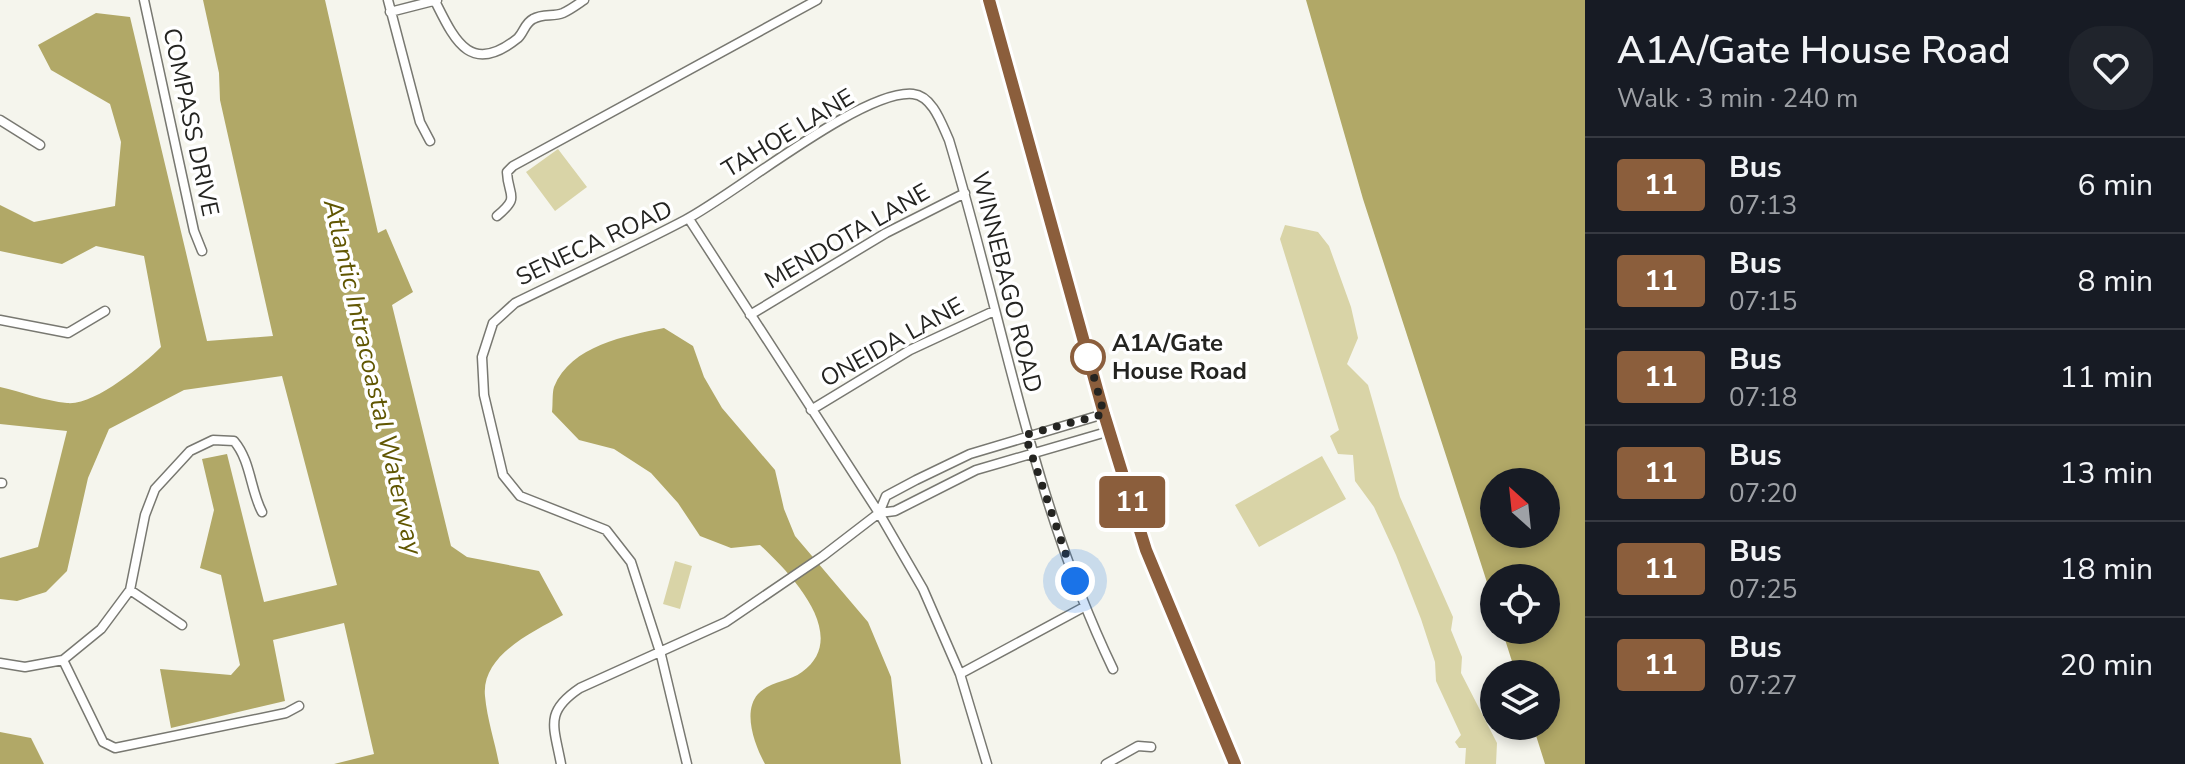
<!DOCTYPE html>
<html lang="en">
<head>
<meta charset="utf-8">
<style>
  :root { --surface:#171b24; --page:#20242c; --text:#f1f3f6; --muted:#9ea1a6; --line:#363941 }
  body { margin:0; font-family:"Nunito Sans",sans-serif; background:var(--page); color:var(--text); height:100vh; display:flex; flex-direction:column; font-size:30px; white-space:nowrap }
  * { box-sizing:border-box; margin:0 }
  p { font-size:26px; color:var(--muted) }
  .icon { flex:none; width:44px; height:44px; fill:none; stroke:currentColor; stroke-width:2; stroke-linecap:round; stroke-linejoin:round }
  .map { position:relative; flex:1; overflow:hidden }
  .side { display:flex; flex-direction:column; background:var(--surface); width:600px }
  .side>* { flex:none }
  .badge { padding:0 16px; border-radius:6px; font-size:28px; line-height:52px }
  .needle { width:52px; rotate:333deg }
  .fabs { position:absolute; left:1480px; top:468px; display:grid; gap:16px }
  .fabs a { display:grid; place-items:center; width:80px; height:80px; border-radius:50%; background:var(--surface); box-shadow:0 4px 12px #0003; font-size:40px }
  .you { position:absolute; width:40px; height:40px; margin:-20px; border:6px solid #fff; border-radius:50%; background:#1a73e8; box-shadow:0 0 0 12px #1a73e833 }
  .map>.badge { position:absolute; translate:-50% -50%; box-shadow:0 0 0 4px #fff }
  .round { display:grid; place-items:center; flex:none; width:84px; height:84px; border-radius:32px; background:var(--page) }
  .summary { display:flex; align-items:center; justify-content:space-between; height:136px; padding:0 32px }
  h1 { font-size:38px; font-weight:600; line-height:60px }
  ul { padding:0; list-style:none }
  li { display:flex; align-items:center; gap:24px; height:96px; padding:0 32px; border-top:2px solid var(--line) }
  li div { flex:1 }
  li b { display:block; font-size:30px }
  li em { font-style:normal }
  li .badge { min-width:88px; font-weight:700; text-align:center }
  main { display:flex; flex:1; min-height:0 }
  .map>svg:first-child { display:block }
</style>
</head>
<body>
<main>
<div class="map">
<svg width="1585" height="764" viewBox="0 0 1585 764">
  <rect width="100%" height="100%" fill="#f5f5ed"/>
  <path fill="#d9d4a7" d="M558 149 587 187 555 211 526 172Z
    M1285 225 1318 232 1329 246 1351 307 1358 338 1347 364 1368 385 1400 497 1453 617 1451 630 1462 657 1461 673 1497 743 1496 764H1465L1466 748H1459L1455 742 1461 735 1436 681 1435 662 1421 619 1396 555 1374 507 1355 481 1353 455 1338 454 1330 436 1339 430 1280 239Z
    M1322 456 1346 499 1259 547 1235 505Z
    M675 561 692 566 680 609 663 604Z"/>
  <path fill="#b1a867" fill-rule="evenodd" d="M203 0H325L378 233 386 229 413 292 392 305 451 546 467 557 539 571 563 615C533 632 481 655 485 696 487 719 495 742 499 764H334L374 754 344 623 273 640 285 701 171 728 160 669 231 675 240 665 221 575 200 568 214 510 202 459 227 454 264 602 337 585 282 376 184 390 109 429 88 478 67 571 46 592 17 601 0 599V558L38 547 67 431 0 424V387C22 392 45 401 67 403 94 406 143 365 161 347L144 256 96 246 62 264 0 251V205L34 222 115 206 121 142 110 104 51 70 38 45 96 13 130 17 207 341 273 336 220 100 219 73Z
    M1306 0H1585V764H1545L1533 726H1546V674H1516L1502 630H1546V578H1494V604L1363 199ZM1494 482H1546V534H1494Z
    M664 328 693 346 704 377 722 408 775 470 784 509 795 536 868 622 891 677 901 764H765C755 746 742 712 758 694 770 681 789 682 802 672 852 636 789 572 760 545L731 548 700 536 678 503 651 473 614 449 579 440 552 412C553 405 552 393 554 387 571 345 626 336 664 328Z
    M0 732 31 738 44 764H0Z"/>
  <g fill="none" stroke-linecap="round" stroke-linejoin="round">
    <defs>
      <path id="minor" d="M144 0 194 231 202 251
        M388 0 420 122 430 141
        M436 3C455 41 471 76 518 38 524 32 525 23 533 19 543 13 553 17 563 13 570 10 578 4 584 0
        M390 12 437 0
        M0 120 40 145
        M497 216C521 196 508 197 507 172L513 166 817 0
        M689 219 879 513 923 589 960 674 987 764
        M750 315 886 233 965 193
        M0 320 68 333 105 311
        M811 410 910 350 994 311
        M0 483H2
        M879 513 895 511 976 470 1110 431
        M130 590 182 625
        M63 660 103 742 115 748 286 713 299 706
        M0 663 25 667 63 660 101 629 130 590 145 515 155 489 190 451 213 440 234 441C251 461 250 489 262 512
        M960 674 1084 607
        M561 764C554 726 544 712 580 688L726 622 823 556 879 513 886 496 916 480 970 454 1104 414
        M687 764 661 655 631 562 606 530 520 496 503 475 484 395 482 357 493 323 515 303C572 275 630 249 685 220 734 195 862 89 913 94 933 96 942 125 949 140 1003 319 1031 498 1113 669
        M1106 764 1138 746 1151 747"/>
      <path id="primary" d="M989 0 1104 414 1146 550 1235 764"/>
    </defs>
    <use href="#minor" stroke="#787871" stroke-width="11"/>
    <use href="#primary" stroke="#d3d3d3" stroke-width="15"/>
    <use href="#minor" stroke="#fff" stroke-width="8"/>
    <use href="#primary" stroke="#d9d089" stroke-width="12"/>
  </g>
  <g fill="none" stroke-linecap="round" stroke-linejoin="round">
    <defs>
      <path id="line" d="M989 0 1104 414 1146 550 1235 764"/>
    </defs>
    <use href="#line" stroke="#fff" stroke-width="18"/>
    <use href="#line" stroke="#8b5e3c" stroke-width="12"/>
    <path stroke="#242421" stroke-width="8" stroke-dasharray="0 14.4" d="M1075 581 1025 435 1104 414 1086 348 1088 357"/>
  </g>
  <circle fill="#fff" stroke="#8b5e3c" stroke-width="4" cx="1088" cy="357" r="16"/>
  <g text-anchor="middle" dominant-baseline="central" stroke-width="7" stroke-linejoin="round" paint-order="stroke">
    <g font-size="24" fill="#242421" stroke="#fff">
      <text transform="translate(191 122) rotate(78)">COMPASS DRIVE</text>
      <text transform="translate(788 133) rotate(-31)">TAHOE LANE</text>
      <text transform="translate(847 236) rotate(-30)">MENDOTA LANE</text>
      <text transform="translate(594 243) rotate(-25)">SENECA ROAD</text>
      <text transform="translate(1007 282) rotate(76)">WINNEBAGO ROAD</text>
      <text transform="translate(892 342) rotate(-29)">ONEIDA LANE</text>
    </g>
    <g font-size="24" font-weight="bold" fill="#242421" stroke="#fff" text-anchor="start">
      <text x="1112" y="343">A1A/Gate<tspan x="1112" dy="28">House Road</tspan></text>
    </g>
    <g font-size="26" font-style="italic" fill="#605602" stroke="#fff">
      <text transform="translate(373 377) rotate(77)">Atlantic Intracoastal Waterway</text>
    </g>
  </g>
</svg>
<div class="fabs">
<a><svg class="needle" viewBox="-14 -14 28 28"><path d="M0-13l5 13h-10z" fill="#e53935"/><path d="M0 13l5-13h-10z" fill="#9ea1a6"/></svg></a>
<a><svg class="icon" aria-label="locate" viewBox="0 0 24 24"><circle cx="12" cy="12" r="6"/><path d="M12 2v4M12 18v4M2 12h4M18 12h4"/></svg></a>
<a><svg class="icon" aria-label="layers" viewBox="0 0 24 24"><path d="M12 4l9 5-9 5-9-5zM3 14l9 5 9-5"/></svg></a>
</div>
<div class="you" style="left:1075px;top:581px"></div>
<b class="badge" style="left:1132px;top:502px;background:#8b5e3c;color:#fff">11</b>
</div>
<section class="side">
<div class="summary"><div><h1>A1A/Gate House Road</h1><p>Walk · 3 min · 240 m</p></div><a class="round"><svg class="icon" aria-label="heart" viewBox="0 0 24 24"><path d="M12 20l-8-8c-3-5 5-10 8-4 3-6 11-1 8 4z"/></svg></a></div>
<ul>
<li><span class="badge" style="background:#8b5e3c;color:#fff">11</span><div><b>Bus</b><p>07:13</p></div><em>6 min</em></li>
<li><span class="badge" style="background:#8b5e3c;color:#fff">11</span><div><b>Bus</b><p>07:15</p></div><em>8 min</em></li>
<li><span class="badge" style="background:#8b5e3c;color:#fff">11</span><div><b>Bus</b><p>07:18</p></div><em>11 min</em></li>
<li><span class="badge" style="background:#8b5e3c;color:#fff">11</span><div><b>Bus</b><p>07:20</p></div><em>13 min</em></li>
<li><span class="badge" style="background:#8b5e3c;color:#fff">11</span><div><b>Bus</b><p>07:25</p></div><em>18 min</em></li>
<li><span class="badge" style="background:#8b5e3c;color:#fff">11</span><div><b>Bus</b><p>07:27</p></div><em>20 min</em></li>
</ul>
</section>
</main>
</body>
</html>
